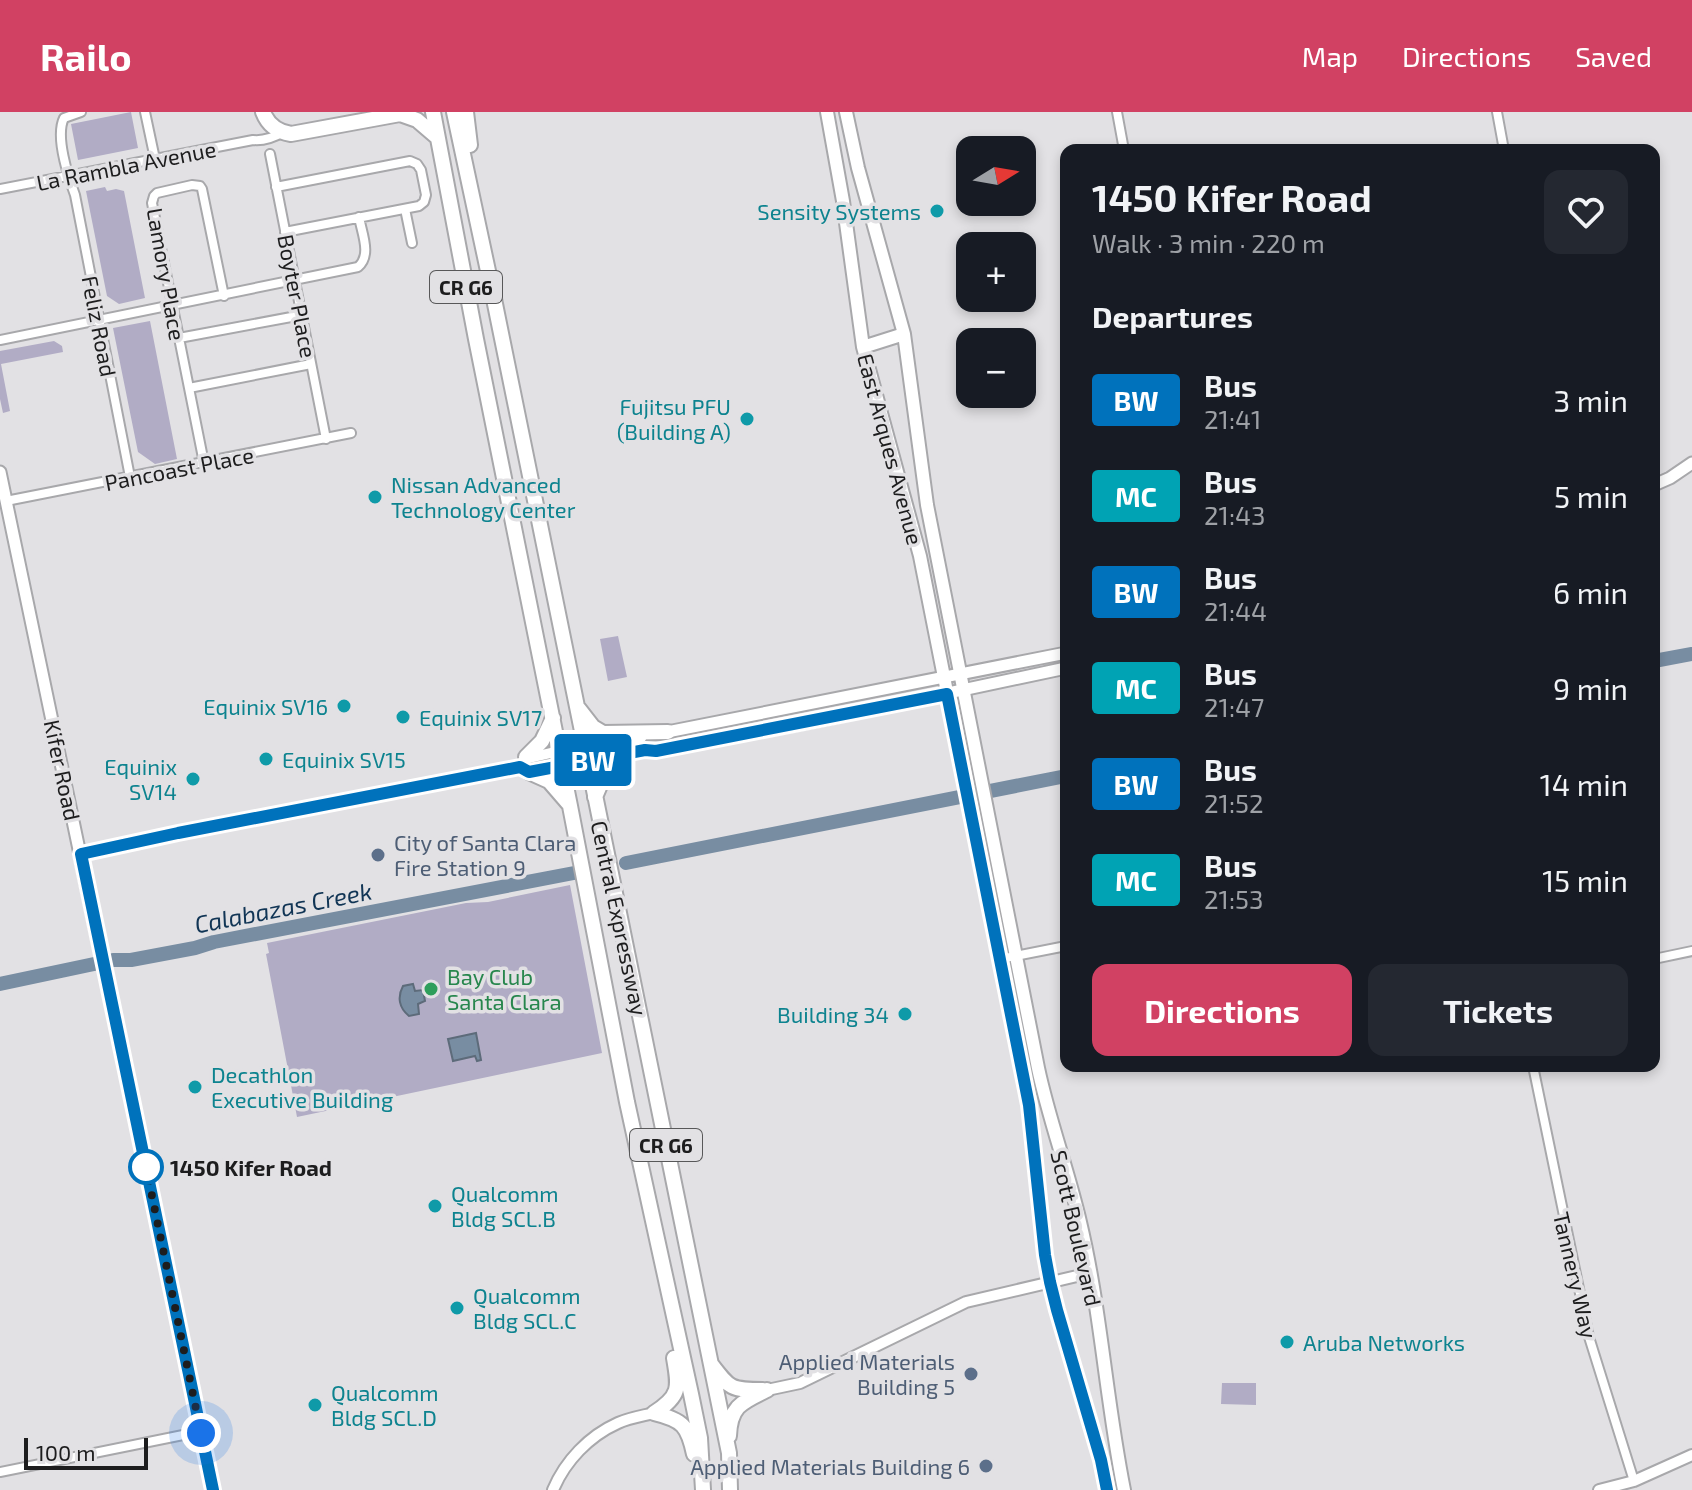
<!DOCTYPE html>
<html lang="en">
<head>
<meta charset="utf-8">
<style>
  :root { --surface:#171b24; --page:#242831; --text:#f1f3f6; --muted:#9ea1a6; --accent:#d14163 }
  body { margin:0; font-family:"Exo 2",sans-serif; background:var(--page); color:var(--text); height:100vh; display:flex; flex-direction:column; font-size:30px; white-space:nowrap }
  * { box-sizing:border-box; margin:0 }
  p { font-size:26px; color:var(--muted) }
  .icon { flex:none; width:44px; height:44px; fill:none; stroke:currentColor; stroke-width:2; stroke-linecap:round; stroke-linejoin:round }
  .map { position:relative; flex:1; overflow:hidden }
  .panel { position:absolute; left:1060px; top:32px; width:600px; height:928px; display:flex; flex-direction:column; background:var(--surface); border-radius:16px; box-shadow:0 4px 12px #0003 }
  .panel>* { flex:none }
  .badge { padding:0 16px; border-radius:6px; font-size:28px; line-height:52px }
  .needle { width:52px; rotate:79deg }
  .tools { position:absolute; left:956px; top:24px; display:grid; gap:16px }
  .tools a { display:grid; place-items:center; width:80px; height:80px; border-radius:16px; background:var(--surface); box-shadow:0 4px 12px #0003; font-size:40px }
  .scale { position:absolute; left:24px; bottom:20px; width:124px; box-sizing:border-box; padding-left:8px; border:4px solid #1d1d1e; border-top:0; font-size:22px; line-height:28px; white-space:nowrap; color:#1d1d1e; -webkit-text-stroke:6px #e2e1e4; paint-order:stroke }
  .you { position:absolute; width:40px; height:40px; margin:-20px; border:6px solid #fff; border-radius:50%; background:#1a73e8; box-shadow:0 0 0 12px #1a73e833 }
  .map>.badge { position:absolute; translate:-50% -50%; box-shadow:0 0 0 4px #fff }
  h2 { padding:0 32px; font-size:30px; line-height:72px }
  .round { display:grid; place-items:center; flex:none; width:84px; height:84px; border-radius:16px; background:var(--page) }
  .overview { display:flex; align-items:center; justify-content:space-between; height:136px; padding:0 32px }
  h1 { font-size:38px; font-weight:700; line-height:60px }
  .button { display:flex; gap:16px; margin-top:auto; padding:16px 32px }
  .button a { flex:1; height:92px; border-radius:16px; background:var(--accent); color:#fff; font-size:32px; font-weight:700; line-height:92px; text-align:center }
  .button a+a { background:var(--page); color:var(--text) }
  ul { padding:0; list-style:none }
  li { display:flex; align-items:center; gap:24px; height:96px; padding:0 32px }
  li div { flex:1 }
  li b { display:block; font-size:30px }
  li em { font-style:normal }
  li .badge { min-width:88px; font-weight:700; text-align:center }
  header { display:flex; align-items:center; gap:48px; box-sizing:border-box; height:112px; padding:0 40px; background:var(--accent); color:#fff }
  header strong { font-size:38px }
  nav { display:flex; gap:44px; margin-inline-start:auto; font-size:28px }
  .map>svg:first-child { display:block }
</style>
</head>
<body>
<header>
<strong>Railo</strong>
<nav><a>Map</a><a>Directions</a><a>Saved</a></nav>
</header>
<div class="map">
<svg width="1692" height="1378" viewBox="0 0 1692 1378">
  <rect width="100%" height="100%" fill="#e2e1e4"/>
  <path fill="#b1acc5" d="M131 0 138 36 78 48 71 12Z
    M105 75 107 79 116 77 124 79 145 186 119 192 107 184 86 79Z
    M150 209 177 347 155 352 138 340 113 216Z
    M54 229 62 234 63 240 1 252 10 299 3 301 0 287V239Z
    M618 524 627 565 608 569 600 527Z
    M570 773 602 941 297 1005 266 842 269 841 267 831 466 791 488 790Z
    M1222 1271H1256V1293L1221 1292Z"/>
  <path fill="#788da2" stroke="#5d6b7a" stroke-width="2" d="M413 872 415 879 423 878 425 889 418 892 419 902 409 904C399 896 397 885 403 874Z
    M476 921 481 948 477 949 475 944 453 949 448 927Z"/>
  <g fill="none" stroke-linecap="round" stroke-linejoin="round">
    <path stroke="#788da2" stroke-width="14" d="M1654 549 1692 542
      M626 751 1066 664
      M0 872 113 848H131L195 836 214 830 574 761"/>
    <defs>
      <path id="minor" d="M81 0 64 6C55 24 68 64 75 83L130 365
        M145 0 155 47
        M1117 0 1124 38
        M1497 0 1504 38
        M270 42 326 327
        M276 75 410 49 417 52 421 58 426 83 424 90 419 94 285 120
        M0 77 253 28C264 29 273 26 283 20
        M405 97 412 131
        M179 226 302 203
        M0 228 358 155C372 143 362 122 359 105
        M189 276 311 252
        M204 351 152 91 154 84 157 81 192 73 200 74 202 77 224 184
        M6 389 351 321
        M1000 847 1066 834
        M1654 847 1692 839
        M1533 954 1589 1225 1634 1369
        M0 1360 188 1322 201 1321"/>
      <path id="tertiary" d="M525 647 559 639
        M81 742 178 721 520 655 529 660 562 653
        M767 1278 800 1271 966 1190 1090 1161
        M553 1378C565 1349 589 1324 618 1311 629 1306 642 1304 654 1301
        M1599 1378 1634 1369 1692 1343"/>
      <path id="secondary" d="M0 360 213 1378
        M1654 373 1670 366 1692 351
        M662 621 1066 541
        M559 639 641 625
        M562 653 645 638 656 639 826 607 1066 556"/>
      <path id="primary" d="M827 0 843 89 863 235 920 444 1029 993 1045 1143 1050 1170 1057 1198 1101 1348 1107 1378
        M846 0 858 56 904 222 927 393 1038 956C1049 1008 1068 1058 1080 1110 1101 1198 1106 1289 1124 1378
        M863 235 904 222"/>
      <path id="trunk" d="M263 0C268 13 278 20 291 22L400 2 417 8 438 26
        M433 0 476 227 570 694 627 990 691 1282 700 1326 703 1378
        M454 0 494 187 729 1341 730 1378
        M466 0 470 33
        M579 597 593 615 603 621 668 620
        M526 645 542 629 553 606
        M529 660 549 669 568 691
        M595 685 606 659 623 642
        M711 1252C730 1277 731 1278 763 1278
        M654 1301C681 1284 679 1275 674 1246
        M654 1301C683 1308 688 1314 694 1342
        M729 1324C730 1294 742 1290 767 1278"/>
    </defs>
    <use href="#minor" stroke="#a8a8ab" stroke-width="12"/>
    <use href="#tertiary" stroke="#a8a8ab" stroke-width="14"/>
    <use href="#secondary" stroke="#a8a8ab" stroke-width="15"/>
    <use href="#primary" stroke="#a8a8ab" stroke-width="16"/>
    <use href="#trunk" stroke="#a8a8ab" stroke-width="18"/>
    <use href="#minor" stroke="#fff" stroke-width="8"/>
    <use href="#tertiary" stroke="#fff" stroke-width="10"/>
    <use href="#secondary" stroke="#fff" stroke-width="11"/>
    <use href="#primary" stroke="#fff" stroke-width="12"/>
    <use href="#trunk" stroke="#fff" stroke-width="14"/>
  </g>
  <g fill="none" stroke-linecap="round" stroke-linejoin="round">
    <defs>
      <path id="line" d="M213 1378 81 742 178 721 520 655 529 660 645 638 656 639 947 582 1029 993 1045 1143 1050 1170 1057 1198 1101 1348 1107 1378"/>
    </defs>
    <use href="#line" stroke="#fff" stroke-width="18"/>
    <use href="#line" stroke="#0072bc" stroke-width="12"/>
    <path stroke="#1d1d1e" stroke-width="8" stroke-dasharray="0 14.4" d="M146 1055 201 1321"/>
  </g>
  <g fill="#0f9aa8" stroke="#e2e1e4" stroke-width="3">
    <circle cx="937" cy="99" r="8"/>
    <circle cx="747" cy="307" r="8"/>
    <circle cx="375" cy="385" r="8"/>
    <circle cx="344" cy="594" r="8"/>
    <circle cx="403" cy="605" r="8"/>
    <circle cx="266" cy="647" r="8"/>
    <circle cx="193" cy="667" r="8"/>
    <circle cx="905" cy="902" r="8"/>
    <circle cx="195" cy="975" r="8"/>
    <circle cx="435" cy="1094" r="8"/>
    <circle cx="457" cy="1196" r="8"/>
    <circle cx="1287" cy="1230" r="8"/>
    <circle cx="315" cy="1293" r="8"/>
  </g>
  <g fill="#5c6f8a" stroke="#e2e1e4" stroke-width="3">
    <circle cx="378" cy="743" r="8"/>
    <circle cx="971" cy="1262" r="8"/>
    <circle cx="986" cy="1354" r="8"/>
  </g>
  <circle fill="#2e9e5b" stroke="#e2e1e4" stroke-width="3" cx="431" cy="877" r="8"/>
  <circle fill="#fff" stroke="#0072bc" stroke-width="4" cx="146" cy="1055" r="16"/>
  <g text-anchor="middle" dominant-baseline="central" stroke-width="7" stroke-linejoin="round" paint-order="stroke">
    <g fill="#e2e1e4" stroke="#585859" stroke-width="2">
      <rect x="430" y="159" width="72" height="32" rx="6"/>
      <rect x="630" y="1017" width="72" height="32" rx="6"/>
    </g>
    <g font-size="20" font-weight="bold" fill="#1d1d1e">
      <text x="466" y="175">CR G6</text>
      <text x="666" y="1033">CR G6</text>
    </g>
    <g font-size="22" fill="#1d1d1e" stroke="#e2e1e4">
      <text transform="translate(126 53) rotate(-11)">La Rambla Avenue</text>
      <text transform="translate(167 162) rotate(80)">Lamory Place</text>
      <text transform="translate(298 184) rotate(79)">Boyter Place</text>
      <text transform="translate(100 214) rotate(79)">Feliz Road</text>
      <text transform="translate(891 337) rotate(75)">East Arques Avenue</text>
      <text transform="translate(179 356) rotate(-11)">Pancoast Place</text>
      <text transform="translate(63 658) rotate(78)">Kifer Road</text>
      <text transform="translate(620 806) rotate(78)">Central Expressway</text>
      <text transform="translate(1077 1116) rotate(77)">Scott Boulevard</text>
      <text transform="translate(1576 1163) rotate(77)">Tannery Way</text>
    </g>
    <g font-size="22" fill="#0d838f" stroke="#e2e1e4" text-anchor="start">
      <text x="921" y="99" text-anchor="end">Sensity Systems</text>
      <text x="731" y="294" text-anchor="end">Fujitsu PFU<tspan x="731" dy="25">(Building A)</tspan></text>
      <text x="391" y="372">Nissan Advanced<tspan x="391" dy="25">Technology Center</tspan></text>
      <text x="328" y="594" text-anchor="end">Equinix SV16</text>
      <text x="419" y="605">Equinix SV17</text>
      <text x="282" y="647">Equinix SV15</text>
      <text x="177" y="654" text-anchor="end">Equinix<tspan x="177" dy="25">SV14</tspan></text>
      <text x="889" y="902" text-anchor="end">Building 34</text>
      <text x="211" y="962">Decathlon<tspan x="211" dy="25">Executive Building</tspan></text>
      <text x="451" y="1081">Qualcomm<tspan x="451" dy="25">Bldg SCL.B</tspan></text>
      <text x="473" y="1183">Qualcomm<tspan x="473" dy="25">Bldg SCL.C</tspan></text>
      <text x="1303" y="1230">Aruba Networks</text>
      <text x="331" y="1280">Qualcomm<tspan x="331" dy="25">Bldg SCL.D</tspan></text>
    </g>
    <g font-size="22" fill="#4e5e75" stroke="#e2e1e4" text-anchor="end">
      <text x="394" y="730" text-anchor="start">City of Santa Clara<tspan x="394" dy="25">Fire Station 9</tspan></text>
      <text x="955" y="1249">Applied Materials<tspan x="955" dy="25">Building 5</tspan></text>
      <text x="970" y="1354">Applied Materials Building 6</text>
    </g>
    <g font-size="22" fill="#27864d" stroke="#e2e1e4" text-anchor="start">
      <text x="447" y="864">Bay Club<tspan x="447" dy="25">Santa Clara</tspan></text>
    </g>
    <g font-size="22" font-weight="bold" fill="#1d1d1e" stroke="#e2e1e4" text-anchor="start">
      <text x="170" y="1055">1450 Kifer Road</text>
    </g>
    <g font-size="24" font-style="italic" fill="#113555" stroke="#e2e1e4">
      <text transform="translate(283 795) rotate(-11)">Calabazas Creek</text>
    </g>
  </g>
</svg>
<div class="tools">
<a><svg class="needle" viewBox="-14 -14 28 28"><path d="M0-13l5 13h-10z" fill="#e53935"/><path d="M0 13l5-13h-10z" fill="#9ea1a6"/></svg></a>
<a>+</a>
<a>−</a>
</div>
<div class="scale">100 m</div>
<div class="you" style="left:201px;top:1321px"></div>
<b class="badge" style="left:593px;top:648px;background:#0072bc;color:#fff">BW</b>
<section class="panel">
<div class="overview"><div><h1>1450 Kifer Road</h1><p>Walk · 3 min · 220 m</p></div><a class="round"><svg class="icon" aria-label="heart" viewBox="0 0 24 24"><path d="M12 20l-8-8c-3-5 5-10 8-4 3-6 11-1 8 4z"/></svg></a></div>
<h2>Departures</h2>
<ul>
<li><span class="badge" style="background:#0072bc;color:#fff">BW</span><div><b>Bus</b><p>21:41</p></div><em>3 min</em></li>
<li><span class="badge" style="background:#00a3b4;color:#fff">MC</span><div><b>Bus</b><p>21:43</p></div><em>5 min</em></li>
<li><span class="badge" style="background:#0072bc;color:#fff">BW</span><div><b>Bus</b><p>21:44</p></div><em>6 min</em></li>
<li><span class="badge" style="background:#00a3b4;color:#fff">MC</span><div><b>Bus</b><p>21:47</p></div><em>9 min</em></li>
<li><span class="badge" style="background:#0072bc;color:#fff">BW</span><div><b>Bus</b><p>21:52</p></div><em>14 min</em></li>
<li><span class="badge" style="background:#00a3b4;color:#fff">MC</span><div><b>Bus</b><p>21:53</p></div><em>15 min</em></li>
</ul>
<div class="button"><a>Directions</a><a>Tickets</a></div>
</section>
</div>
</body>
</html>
